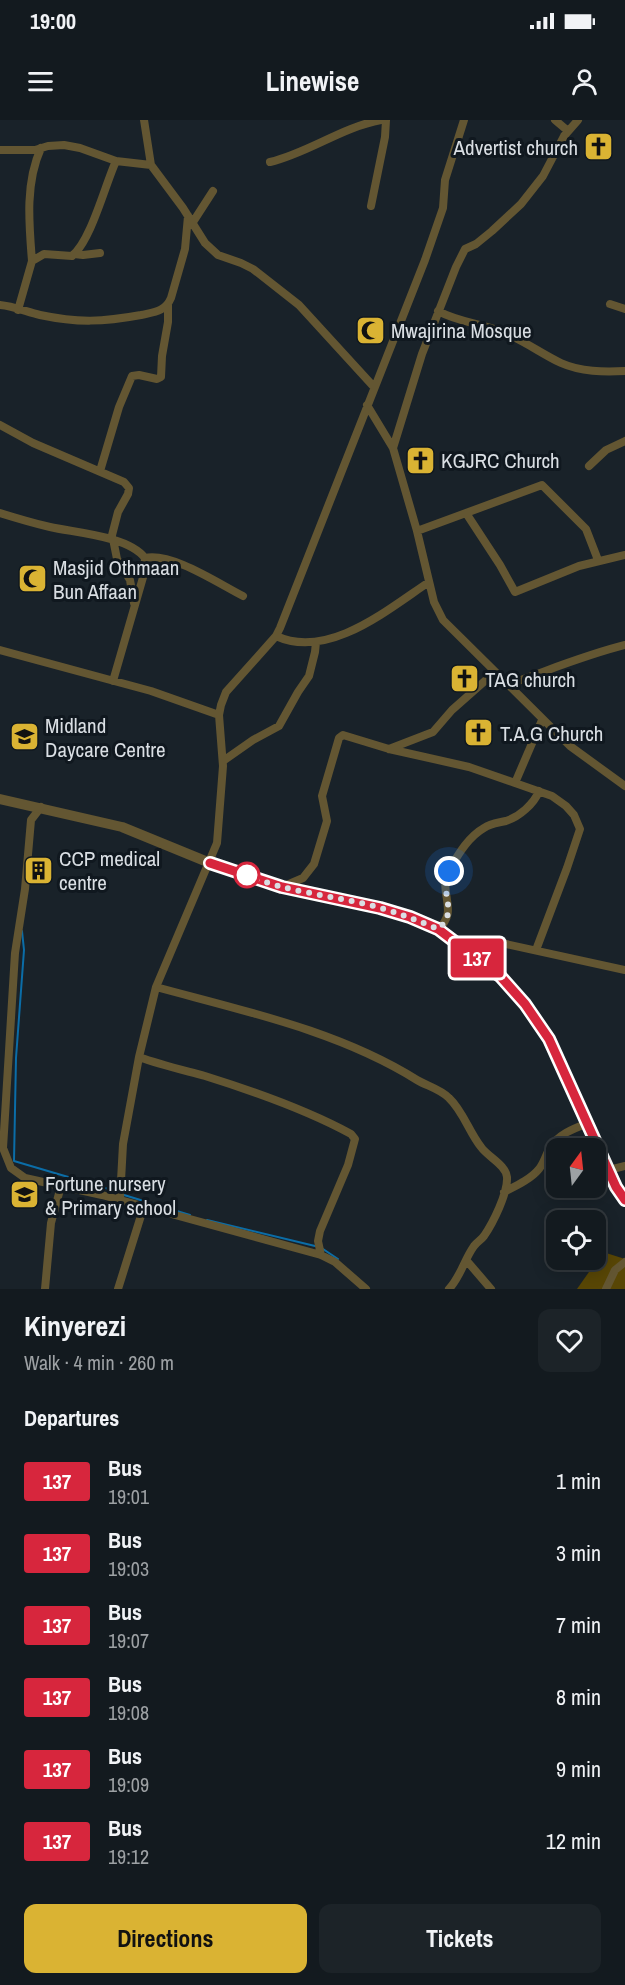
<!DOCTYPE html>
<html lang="en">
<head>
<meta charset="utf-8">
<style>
  :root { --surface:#131a1f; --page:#1c2328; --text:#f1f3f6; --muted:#9da1a4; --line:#32383d; --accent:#dab333 }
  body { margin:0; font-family:"Archivo Narrow",sans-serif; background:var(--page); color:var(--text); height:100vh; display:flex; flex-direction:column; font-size:22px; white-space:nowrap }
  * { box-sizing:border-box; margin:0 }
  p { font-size:20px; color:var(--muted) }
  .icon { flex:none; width:33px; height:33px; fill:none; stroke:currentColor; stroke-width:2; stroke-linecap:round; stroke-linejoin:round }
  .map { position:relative; height:1169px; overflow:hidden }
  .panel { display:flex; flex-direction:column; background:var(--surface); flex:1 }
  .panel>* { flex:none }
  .badge { padding:0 12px; border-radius:4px; font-size:21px; line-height:39px }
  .needle { width:39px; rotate:15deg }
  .tools { position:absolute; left:546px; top:1018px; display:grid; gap:12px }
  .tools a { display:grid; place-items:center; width:60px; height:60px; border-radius:12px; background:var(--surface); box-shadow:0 3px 15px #0003,0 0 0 2px var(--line); font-size:30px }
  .you { position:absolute; width:30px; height:30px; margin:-15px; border:4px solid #fff; border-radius:50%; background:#1a73e8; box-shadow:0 0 0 9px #1a73e833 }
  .map>.badge { position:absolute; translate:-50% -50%; box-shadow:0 0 0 3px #fff }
  h2 { padding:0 24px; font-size:22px; line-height:54px }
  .round { display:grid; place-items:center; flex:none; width:63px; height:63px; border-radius:12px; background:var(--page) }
  .head { display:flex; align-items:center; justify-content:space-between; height:102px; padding:0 24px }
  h1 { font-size:28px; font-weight:800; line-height:45px }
  .cta { display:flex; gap:12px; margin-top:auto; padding:12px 24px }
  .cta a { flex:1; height:69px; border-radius:12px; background:var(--accent); color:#111; font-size:24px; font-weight:800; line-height:69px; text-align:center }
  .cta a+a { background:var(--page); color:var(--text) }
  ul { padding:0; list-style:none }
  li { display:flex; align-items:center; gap:18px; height:72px; padding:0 24px }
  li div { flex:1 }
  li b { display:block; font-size:22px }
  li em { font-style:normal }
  li .badge { min-width:66px; font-weight:700; text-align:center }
  .status { display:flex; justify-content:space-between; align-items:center; height:42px; padding:0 30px; background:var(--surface); direction:ltr }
  .status svg { height:16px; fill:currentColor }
  header { display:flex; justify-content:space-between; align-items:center; height:78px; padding:0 24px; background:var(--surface); font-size:27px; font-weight:800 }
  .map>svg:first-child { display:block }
</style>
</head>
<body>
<div class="status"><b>19:00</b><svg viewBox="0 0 49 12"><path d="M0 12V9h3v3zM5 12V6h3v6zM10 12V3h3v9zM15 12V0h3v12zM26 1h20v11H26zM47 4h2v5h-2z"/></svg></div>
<header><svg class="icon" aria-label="menu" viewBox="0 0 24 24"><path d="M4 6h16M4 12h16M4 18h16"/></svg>Linewise<svg class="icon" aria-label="person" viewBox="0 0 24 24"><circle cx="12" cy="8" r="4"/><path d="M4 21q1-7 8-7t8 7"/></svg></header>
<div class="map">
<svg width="625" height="1169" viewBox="0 0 625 1169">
  <rect width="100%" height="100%" fill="#192229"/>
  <path fill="#584605" d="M603 1132 625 1139V1169H577Z"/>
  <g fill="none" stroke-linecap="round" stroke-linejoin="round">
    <path stroke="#0b6da7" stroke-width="2" d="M22 811 24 830 16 938 14 1041 119 1072
      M124 1075 190 1095
      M207 1100 315 1126
      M323 1129 338 1139"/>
    <path stroke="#635632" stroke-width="8" d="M144 0 151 45 183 88 205 123 218 135 241 143 253 149 299 185 374 267
      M555 0 568 11
      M0 30H35L48 26 64 25 80 28 116 41 151 45
      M270 42C308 33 342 7 381 0
      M371 86 385 17 386 0
      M193 102 213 71
      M74 134 83 135 100 133
      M32 141C29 104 25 63 41 28
      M610 184 625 189
      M0 185C13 186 27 192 40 195 78 203 103 202 141 195 154 192 165 192 171 178L185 129 188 96
      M18 190 32 141 44 134 72 136C91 121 105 65 116 41
      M438 191C458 202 479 203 500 211 522 219 540 233 561 243 581 252 604 252 625 251
      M367 285 393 328 417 411 434 482 443 500 570 626 625 666
      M0 305 33 323 124 362 129 368 128 374 118 392 111 419
      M393 328 422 234 456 147 465 129 476 124 492 111 521 84 543 56 564 16 578 0
      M589 346 606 330 625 321
      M100 351 119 287 132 256 139 255 157 259 161 257 162 236 168 202V185
      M0 393C16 398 33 403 50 407 77 413 128 416 145 438L144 454 113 561
      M466 393 500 445 515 472 579 446 625 435
      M417 411 542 365 586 409 598 440
      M113 419 117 439 130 460 134 483
      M145 438C172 432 219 464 243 476
      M276 516C328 540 387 490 429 462
      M0 530 151 571 219 595
      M509 564C547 551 585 535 625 525
      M389 629 433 612 452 590 495 552
      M223 641 253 620 279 606 298 572 309 556 315 532 316 522
      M515 663 542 600
      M41 687 31 700 25 769 15 833 3 1028 11 1048 25 1058 102 1075 321 1135 335 1142 366 1169
      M282 767 303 758 314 744 327 701 322 676 339 618 343 615 389 629 469 647 515 663 552 676 566 686 574 695 580 709 567 748 536 830
      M438 809C460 791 437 772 449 750 458 735 468 717 484 708 491 703 498 703 506 701 519 697 534 684 539 671
      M466 830 484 822 492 821 625 850
      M156 867C244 891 339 911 417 960 427 966 440 969 449 978 463 991 469 1012 481 1027 488 1037 506 1045 507 1057 508 1073 493 1103 484 1116 481 1120 477 1122 474 1126 464 1140 461 1156 449 1169
      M139 937C161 945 183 950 205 956 253 971 307 990 351 1014L355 1019 348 1045 320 1111 318 1121 321 1135
      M609 1050 625 1046
      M504 1072C516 1066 531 1059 539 1049 544 1043 546 1034 550 1028 558 1014 575 1008 588 1003
      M120 1079 123 1024 139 937 156 867 217 723 223 646 219 595 221 585 226 572 276 516 280 508 425 140 443 88 445 60 464 0
      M467 1141 491 1169
      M45 1169 51 1103 61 1066
      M118 1169 144 1086
      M606 1169 615 1150 625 1142"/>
    <path stroke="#635632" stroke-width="10" d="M0 679 122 707 210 743 282 767 380 788 410 797 438 809 501 857 525 884 549 919 616 1067 625 1080"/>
  </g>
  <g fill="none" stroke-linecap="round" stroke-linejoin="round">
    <defs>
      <path id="line" d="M210 743 282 767 380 788 410 797 438 809 501 857 525 884 549 919 616 1067 625 1080"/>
    </defs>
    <use href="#line" stroke="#fff" stroke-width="14"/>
    <use href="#line" stroke="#d7263d" stroke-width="9"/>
    <path stroke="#d9dee3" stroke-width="6" stroke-dasharray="0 10.8" d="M247 755C284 772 338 776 381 788 401 794 419 801 438 809 460 791 438 773 449 751"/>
  </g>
  <defs>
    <symbol id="church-square" viewBox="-11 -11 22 22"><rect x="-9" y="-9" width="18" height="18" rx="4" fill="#dab333" stroke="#10181f"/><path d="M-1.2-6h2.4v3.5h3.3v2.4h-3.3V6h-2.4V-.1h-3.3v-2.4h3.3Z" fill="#111"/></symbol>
    <symbol id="mosque-square" viewBox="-11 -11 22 22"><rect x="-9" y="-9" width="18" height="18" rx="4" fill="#dab333" stroke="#10181f"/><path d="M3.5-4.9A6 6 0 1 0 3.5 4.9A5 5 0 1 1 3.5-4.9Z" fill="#111"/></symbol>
    <symbol id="school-square" viewBox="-11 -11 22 22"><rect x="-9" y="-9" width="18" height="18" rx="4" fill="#dab333" stroke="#10181f"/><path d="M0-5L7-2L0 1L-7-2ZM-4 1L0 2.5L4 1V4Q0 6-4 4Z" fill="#111"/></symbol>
    <symbol id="building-square" viewBox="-11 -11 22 22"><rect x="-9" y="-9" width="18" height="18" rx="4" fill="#dab333" stroke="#10181f"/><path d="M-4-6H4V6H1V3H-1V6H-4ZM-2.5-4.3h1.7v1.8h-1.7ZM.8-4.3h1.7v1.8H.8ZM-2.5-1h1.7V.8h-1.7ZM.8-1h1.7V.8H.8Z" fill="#111"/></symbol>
  </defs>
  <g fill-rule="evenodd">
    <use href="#church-square" x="582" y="10" width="33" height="33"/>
    <use href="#mosque-square" x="354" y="194" width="33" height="33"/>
    <use href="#church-square" x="404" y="324" width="33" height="33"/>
    <use href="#mosque-square" x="16" y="442" width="33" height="33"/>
    <use href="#church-square" x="448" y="542" width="33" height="33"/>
    <use href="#church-square" x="462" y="596" width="33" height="33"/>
    <use href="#school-square" x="8" y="600" width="33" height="33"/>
    <use href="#building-square" x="22" y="734" width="33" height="33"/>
    <use href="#school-square" x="8" y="1058" width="33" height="33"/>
  </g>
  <circle fill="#fff" stroke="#d7263d" stroke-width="3" cx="247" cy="755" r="12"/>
  <g text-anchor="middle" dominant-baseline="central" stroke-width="6" stroke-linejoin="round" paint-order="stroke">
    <g font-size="21" fill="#d9dee3" stroke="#10181f" text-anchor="start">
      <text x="578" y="27" text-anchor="end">Advertist church</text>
      <text x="391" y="210">Mwajirina Mosque</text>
      <text x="441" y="340">KGJRC Church</text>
      <text x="53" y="447">Masjid Othmaan<tspan x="53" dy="24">Bun Affaan</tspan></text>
      <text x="485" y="559">TAG church</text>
      <text x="45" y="605">Midland<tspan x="45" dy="24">Daycare Centre</tspan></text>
      <text x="500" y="613">T.A.G Church</text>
      <text x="59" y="738">CCP medical<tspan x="59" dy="24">centre</tspan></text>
      <text x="45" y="1063">Fortune nursery<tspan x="45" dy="24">&amp; Primary school</tspan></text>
    </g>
  </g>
</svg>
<div class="tools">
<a><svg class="needle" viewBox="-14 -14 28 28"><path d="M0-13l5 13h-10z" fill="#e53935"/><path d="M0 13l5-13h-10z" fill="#9da1a4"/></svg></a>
<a><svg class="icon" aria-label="locate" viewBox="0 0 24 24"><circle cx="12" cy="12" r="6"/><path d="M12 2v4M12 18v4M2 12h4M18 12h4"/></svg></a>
</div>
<div class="you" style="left:449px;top:751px"></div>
<b class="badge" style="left:477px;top:838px;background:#d7263d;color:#fff">137</b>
</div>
<section class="panel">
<div class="head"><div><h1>Kinyerezi</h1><p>Walk · 4 min · 260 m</p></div><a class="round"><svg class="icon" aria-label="heart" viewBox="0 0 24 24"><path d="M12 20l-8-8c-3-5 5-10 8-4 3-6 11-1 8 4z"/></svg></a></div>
<h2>Departures</h2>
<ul>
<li><span class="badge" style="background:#d7263d;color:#fff">137</span><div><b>Bus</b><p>19:01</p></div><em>1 min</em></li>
<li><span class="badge" style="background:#d7263d;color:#fff">137</span><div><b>Bus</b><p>19:03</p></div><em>3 min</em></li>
<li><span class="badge" style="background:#d7263d;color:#fff">137</span><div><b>Bus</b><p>19:07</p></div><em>7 min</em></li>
<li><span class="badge" style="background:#d7263d;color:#fff">137</span><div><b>Bus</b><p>19:08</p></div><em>8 min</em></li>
<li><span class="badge" style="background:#d7263d;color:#fff">137</span><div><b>Bus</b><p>19:09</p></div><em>9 min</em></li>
<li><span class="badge" style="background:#d7263d;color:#fff">137</span><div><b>Bus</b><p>19:12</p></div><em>12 min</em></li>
</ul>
<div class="cta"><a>Directions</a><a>Tickets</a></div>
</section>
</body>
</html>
